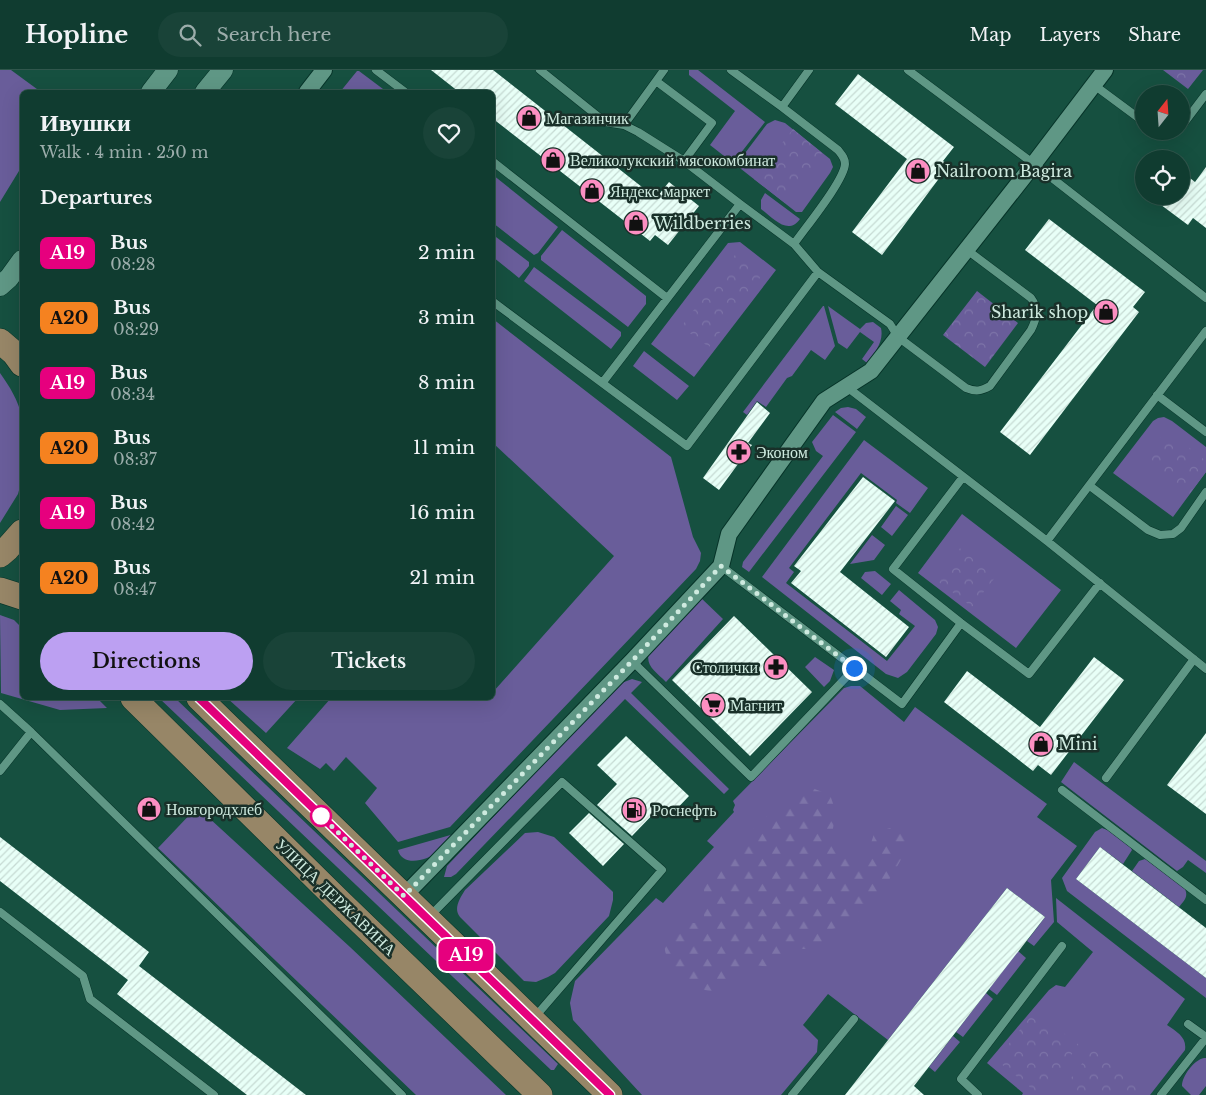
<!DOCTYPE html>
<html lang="en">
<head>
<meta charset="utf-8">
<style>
  :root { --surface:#103c30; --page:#194338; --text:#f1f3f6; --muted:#9cadab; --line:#30564c; --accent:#bca0f2 }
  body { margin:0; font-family:"Libre Baskerville",serif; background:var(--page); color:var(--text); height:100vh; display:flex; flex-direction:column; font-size:19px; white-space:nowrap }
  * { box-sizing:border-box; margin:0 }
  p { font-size:16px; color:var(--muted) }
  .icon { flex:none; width:28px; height:28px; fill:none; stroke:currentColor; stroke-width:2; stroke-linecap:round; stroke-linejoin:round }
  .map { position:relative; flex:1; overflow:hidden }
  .drawer { position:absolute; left:20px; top:20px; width:475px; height:610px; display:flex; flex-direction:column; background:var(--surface); border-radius:8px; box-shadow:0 5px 20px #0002,0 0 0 1px var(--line) }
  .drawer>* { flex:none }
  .badge { padding:0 10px; border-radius:8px; font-size:18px; line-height:32px }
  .needle { width:32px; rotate:17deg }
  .fabs { position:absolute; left:1135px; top:15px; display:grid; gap:10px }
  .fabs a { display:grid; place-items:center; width:55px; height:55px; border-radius:50%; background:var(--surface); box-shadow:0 5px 20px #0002,0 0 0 1px var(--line); font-size:25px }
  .you { position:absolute; width:25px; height:25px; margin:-12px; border:4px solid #fff; border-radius:50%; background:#1a73e8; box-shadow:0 0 0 8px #1a73e833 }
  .map>.badge { position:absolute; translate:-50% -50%; box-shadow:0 0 0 2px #fff }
  h2 { padding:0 20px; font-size:19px; line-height:45px }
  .round { display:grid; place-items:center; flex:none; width:52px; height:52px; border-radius:26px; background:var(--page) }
  .headline { display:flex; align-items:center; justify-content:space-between; height:85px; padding:0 20px }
  h1 { font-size:24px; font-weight:600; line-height:38px }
  .primary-button { display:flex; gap:10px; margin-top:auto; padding:10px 20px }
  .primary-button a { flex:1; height:58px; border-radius:30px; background:var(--accent); color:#111; font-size:20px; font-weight:600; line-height:58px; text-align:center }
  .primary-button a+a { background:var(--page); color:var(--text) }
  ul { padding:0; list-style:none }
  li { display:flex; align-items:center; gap:15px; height:65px; padding:0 20px }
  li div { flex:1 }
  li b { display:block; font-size:19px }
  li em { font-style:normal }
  li .badge { min-width:55px; font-weight:700; text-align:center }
  header { display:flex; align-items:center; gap:30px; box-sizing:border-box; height:70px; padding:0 25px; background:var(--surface); border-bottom:1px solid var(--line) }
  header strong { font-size:24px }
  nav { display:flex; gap:28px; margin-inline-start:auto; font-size:18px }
  .search { width:350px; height:45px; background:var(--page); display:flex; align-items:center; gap:12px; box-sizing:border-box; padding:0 18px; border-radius:28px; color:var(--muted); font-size:19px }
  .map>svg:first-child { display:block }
</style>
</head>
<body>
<header>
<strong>Hopline</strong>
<div class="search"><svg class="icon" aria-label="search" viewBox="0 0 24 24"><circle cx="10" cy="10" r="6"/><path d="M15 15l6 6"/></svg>Search here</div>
<nav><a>Map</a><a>Layers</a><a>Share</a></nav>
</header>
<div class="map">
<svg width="1206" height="1025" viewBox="0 0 1206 1025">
  <defs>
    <pattern id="forest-firs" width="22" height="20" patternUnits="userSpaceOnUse" patternTransform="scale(1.25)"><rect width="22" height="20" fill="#695d9a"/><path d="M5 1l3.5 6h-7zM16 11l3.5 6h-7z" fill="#7d74a8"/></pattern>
    <pattern id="park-crowns" width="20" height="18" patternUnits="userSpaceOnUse" patternTransform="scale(1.25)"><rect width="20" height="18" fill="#695d9a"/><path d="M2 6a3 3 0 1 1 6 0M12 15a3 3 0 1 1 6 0" fill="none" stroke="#7d74a8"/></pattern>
    <pattern id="building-hatch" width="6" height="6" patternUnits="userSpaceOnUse" patternTransform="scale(1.25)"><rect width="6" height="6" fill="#e8fff7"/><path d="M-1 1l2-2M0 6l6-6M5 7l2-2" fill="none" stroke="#c6dad3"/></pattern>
  </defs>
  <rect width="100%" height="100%" fill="#165040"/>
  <path fill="#695d9a" d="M0 0H11L41 22H22V96L0 132Z
    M689 0H698L765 52 733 93 710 75 735 41 689 5Z
    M357 1H359L387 22H340Z
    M775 50 785 53 830 89 833 97 830 103 802 142H796L736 95 767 54Z
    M493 105 558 157 538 183 534 185 493 153Z
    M765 123 800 149C788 166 773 148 761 139V130Z
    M562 160 646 226V234L628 257 541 190V186Z
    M492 164 529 192V196L519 208 493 187Z
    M740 172 776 200 694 307 651 274 728 173Z
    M534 197 621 262V266L611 279 524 211Z
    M823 236H824L835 276 825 290 811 280 792 306 787 308 766 337 757 331 747 345 743 342Z
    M828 236 860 259 866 253 873 252 881 258C884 272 875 282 867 293L862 289 874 272 860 262 847 279 838 273Z
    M493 249 671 387 693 467 701 483 700 491 696 499 450 757 398 772 365 733 377 718 346 687 334 701 326 693 320 699 287 678 331 628H482L485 630 488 628H492L493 622 614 486 493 373Z
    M644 281 689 316 677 330 633 296Z
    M0 303C10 317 18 330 22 347V409L18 424 0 453Z
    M848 337 856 339 866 347 857 359 835 342 841 338Z
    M833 345 856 362 749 502 742 497 743 492 823 386 816 381 812 372Z
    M1164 347 1172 351 1206 377V402L1173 447 1113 403 1153 351 1158 348Z
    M864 370 928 418 910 443 896 433 897 430 861 403 789 498 794 502 786 513 887 591 915 556 899 544 901 540 890 531 899 520 935 550 938 557 936 564 907 602 898 608 886 604 762 507Z
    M896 436 908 445 892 466 881 457Z
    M962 444 1061 520 1016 578 918 503Z
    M872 465 885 475 874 490 850 494Z
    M875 501 891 514 882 525 861 508 865 502Z
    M700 527 723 549 666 612C656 602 645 596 649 582Z
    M0 545 14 550 22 558V628H97L107 638 60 640 1 623Z
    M815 587 834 600 830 611 824 617 805 597Z
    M632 609 642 612 631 623 729 719 724 724 625 629 456 804 451 807H444L447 796 619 614Z
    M851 616H860L904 652 915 637 1047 734 1037 747 1077 776 1051 810 1054 852 1034 876 1027 871 1045 847 1007 818 888 970 828 924 803 955 818 970 817 982 781 1025H642L573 950 570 933 575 911 656 828 663 833 714 777 707 771 734 742 733 740 735 735 733 731 844 618Z
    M159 628H175L558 994 554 1000H551Z
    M227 628H298L266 663Z
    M1074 692 1206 791V803L1188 790 1183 797 1177 801 1061 712Z
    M197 737 350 877 506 1025H416L158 778Z
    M1102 758C1112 761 1128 770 1132 780L1123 794 1100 777 1076 809 1206 908V928L1067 821 1062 808 1095 762Z
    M525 763 538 762 554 767 611 820 613 822V830L609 846 555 903 548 907 536 912 524 911 460 847C453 839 460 828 465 820Z
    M454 764C448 770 443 777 437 782 427 791 402 797 398 780Z
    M1145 789 1151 792 1184 817C1189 826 1185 830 1179 837L1132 801 1139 791Z
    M1056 828 1185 929 1167 955C1177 962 1187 967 1185 980L1150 1025H1022L1023 1023 987 993 1049 920 1056 915 1065 917 1093 882 1057 852Z
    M1018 881 1026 888 997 925 989 919Z
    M986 923 993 929 963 967 956 962Z
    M953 966 960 972 935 1002 929 997Z
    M1204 988H1206V1016L1199 1025H1191L1182 1016C1182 1006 1194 990 1204 988Z"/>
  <path fill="url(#forest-firs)" d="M807 718H812L830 725 836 742 831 769 855 791 861 792 866 788 874 764C888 759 895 753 909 763L908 775 904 784 894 802 866 846 853 855 832 859 827 873 815 879H800L786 890 778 898 747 894C740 903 732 914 722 919 700 928 674 902 666 884 664 879 665 873 664 868L679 853H697L704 847V812L714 797 737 779 752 760 767 746 787 736Z"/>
  <path fill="url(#park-crowns)" d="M1163 0H1203L1188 19Z
    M793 59 822 83 785 133 754 109Z
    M738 181 765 201 709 277 681 257Z
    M977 221 1018 253 985 297 943 265Z
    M1167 360 1206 391V402L1187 427 1142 391Z
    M964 473 1000 501 972 537 936 510Z
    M1035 941 1079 975 1040 1025 996 990Z
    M1093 979 1146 1019 1141 1025H1058Z"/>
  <path fill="url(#building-hatch)" d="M431 0H493L656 128 669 112 699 136 668 175 655 165 650 171 492 48V22H459Z
    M858 4 954 77 943 91 949 95 882 185 852 162 907 89 835 34Z
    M1206 97V158L1193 148 1188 155 1149 126H1181V101L1195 112Z
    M1049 149 1145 222 1133 237 1139 242 1030 385 1000 362 1097 235 1025 180Z
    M757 332 770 343 748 373 752 375 719 420 703 408Z
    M863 407 895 431 840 502 909 557 886 587 791 513 801 501 794 496Z
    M734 546 812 622 750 686 672 610Z
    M1094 587 1124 610 1051 705 1038 695 1033 701 944 632 967 601 1040 657Z
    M1206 663V744L1167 715Z
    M626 666 689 726 669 747 659 738 632 766 597 735 617 714 597 695Z
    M589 743 624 774 603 796 569 763Z
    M0 767 149 882 139 896 306 1025H247L117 924 128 910 0 811Z
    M1100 777 1206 858V908L1076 809Z
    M1007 818 1045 847 914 1016 924 1025H845Z"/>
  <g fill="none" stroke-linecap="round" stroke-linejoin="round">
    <defs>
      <path id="service" d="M376 0 405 22
        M540 0 605 52 624 55 638 62 684 91 740 134 603 312
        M664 0 656 11 712 53 684 91
        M731 0 782 37
        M809 0 782 37 838 80C842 85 845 88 845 94 844 111 805 158 794 174L818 202 890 254 898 267 966 318C976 322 981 321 990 316L1031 260C1037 248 1039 239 1031 228L967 180
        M908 0 1034 94 1206 228
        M1094 15 1144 52
        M624 55 656 11
        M1181 57 1206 24
        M1158 61 1163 63 1173 61
        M492 91 667 228
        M740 134 794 174
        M492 231 687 376 818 202
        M847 317 1047 471 1206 599
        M1157 325 1206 362
        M963 407 893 499 961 553 1029 604 1100 513
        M1090 416 1148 460 1160 465 1173 464 1181 458 1206 422
        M1047 471 1206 261
        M721 496 902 634 961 553
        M632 591 751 707 855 598
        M0 634 31 662 402 1025
        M0 701 31 662
        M1106 708 1194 589
        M1062 720 1206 830
        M0 842 83 906 90 929 214 1025
        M429 847 562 712 662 800 534 948
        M1188 954 1206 967
        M792 1025 854 949
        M978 1025 961 1009 1062 876
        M1161 1025 1206 968"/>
      <path id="minor" d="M307 22 324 0
        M404 826 632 591 721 496 729 464 824 331 871 301 1026 104 1105 0"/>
      <path id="tertiary" d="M151 22 168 0
        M205 22 223 0
        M0 216 9 208 22 190"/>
      <path id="primary" d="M0 271 14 283 22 294
        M0 485 7 479 22 462
        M0 520 22 527
        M133 628 341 833 540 1025
        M199 628 610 1025"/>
    </defs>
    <use href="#service" stroke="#063328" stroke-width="9"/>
    <use href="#minor" stroke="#063328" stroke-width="18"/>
    <use href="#tertiary" stroke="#063328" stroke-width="21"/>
    <use href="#primary" stroke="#063328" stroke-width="26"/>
    <use href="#service" stroke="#5f9785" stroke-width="8"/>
    <use href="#minor" stroke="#5f9785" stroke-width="16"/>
    <use href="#tertiary" stroke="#5f9785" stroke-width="20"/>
    <use href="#primary" stroke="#978667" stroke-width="25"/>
  </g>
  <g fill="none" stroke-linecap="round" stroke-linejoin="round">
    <defs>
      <path id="line" d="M199 628 610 1025"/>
    </defs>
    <use href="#line" stroke="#fff" stroke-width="11"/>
    <use href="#line" stroke="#e6007e" stroke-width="8"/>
    <path stroke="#ceeadf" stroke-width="5" stroke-dasharray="0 9" d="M321 746 320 745 404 826 632 591 721 496 854 598"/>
  </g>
  <defs>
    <symbol id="shop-disc" viewBox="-11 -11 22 22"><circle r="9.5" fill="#fc8fc2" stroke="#193029"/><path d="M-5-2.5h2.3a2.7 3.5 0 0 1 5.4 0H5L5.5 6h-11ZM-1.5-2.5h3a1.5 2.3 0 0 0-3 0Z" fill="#111"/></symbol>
    <symbol id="pharmacy-disc" viewBox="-11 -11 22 22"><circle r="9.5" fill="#fc8fc2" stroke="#193029"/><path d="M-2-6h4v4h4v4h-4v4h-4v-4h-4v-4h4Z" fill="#111"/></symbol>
    <symbol id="supermarket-disc" viewBox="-11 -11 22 22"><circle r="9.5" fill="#fc8fc2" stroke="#193029"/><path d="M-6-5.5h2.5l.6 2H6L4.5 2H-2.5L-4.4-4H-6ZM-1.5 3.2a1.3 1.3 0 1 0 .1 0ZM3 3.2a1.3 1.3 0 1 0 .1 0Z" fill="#111"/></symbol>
    <symbol id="fuel-disc" viewBox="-11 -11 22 22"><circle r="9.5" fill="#fc8fc2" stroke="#193029"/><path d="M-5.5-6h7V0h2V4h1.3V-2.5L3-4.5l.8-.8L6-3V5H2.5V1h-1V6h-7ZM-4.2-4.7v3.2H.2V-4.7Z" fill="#111"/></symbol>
  </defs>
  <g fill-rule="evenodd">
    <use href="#shop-disc" x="515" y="34" width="28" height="28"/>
    <use href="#shop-disc" x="539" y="76" width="28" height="28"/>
    <use href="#shop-disc" x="904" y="87" width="28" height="28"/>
    <use href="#shop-disc" x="578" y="107" width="28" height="28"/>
    <use href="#shop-disc" x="622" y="139" width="28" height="28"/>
    <use href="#shop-disc" x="1092" y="228" width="28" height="28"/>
    <use href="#pharmacy-disc" x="725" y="368" width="28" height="28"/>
    <use href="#pharmacy-disc" x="762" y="583" width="28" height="28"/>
    <use href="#supermarket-disc" x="699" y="621" width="28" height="28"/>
    <use href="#shop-disc" x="1027" y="660" width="28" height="28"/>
    <use href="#shop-disc" x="135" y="725" width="28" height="28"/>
    <use href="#fuel-disc" x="620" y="726" width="28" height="28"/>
  </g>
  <circle fill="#fff" stroke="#e6007e" stroke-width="2.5" cx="321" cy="746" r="10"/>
  <g text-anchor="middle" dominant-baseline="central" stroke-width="5" stroke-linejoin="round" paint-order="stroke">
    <g font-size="16" fill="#ceeadf" stroke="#193029" text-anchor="start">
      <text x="546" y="48">Магазинчик</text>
      <text x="570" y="90">Великолукский мясокомбинат</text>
      <text x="936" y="101">Nailroom Bagira</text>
      <text x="610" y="121">Яндекс маркет</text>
      <text x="654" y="153">Wildberries</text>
      <text x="1088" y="242" text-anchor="end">Sharik shop</text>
      <text x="756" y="382">Эконом</text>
      <text x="758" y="597" text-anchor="end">Столички</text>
      <text x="730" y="635">Магнит</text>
      <text x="1058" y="674">Mini</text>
      <text x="166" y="739">Новгородхлеб</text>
      <text x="652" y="740">Роснефть</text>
    </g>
    <g font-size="16" fill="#ceeadf" stroke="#193029">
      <text transform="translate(336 827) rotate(44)">УЛИЦА ДЕРЖАВИНА</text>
    </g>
  </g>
</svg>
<div class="fabs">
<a><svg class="needle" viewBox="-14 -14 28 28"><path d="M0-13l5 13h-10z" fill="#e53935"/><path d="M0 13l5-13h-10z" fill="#9cadab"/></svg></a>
<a><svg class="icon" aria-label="locate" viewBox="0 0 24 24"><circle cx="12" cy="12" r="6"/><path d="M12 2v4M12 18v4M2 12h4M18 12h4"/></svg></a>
</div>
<div class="you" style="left:854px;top:598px"></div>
<b class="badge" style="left:466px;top:885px;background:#e6007e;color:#fff">A19</b>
<section class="drawer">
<div class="headline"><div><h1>Ивушки</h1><p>Walk · 4 min · 250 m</p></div><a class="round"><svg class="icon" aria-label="heart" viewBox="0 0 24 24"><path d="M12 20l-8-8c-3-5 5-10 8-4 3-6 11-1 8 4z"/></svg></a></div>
<h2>Departures</h2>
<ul>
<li><span class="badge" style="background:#e6007e;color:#fff">A19</span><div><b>Bus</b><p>08:28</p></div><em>2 min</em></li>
<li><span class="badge" style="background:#f58220;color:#111">А20</span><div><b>Bus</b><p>08:29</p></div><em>3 min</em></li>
<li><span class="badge" style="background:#e6007e;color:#fff">A19</span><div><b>Bus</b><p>08:34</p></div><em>8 min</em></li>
<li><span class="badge" style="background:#f58220;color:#111">А20</span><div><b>Bus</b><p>08:37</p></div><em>11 min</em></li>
<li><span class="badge" style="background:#e6007e;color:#fff">A19</span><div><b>Bus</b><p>08:42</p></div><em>16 min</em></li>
<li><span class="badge" style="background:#f58220;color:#111">А20</span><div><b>Bus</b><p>08:47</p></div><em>21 min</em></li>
</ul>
<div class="primary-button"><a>Directions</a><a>Tickets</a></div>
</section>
</div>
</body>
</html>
